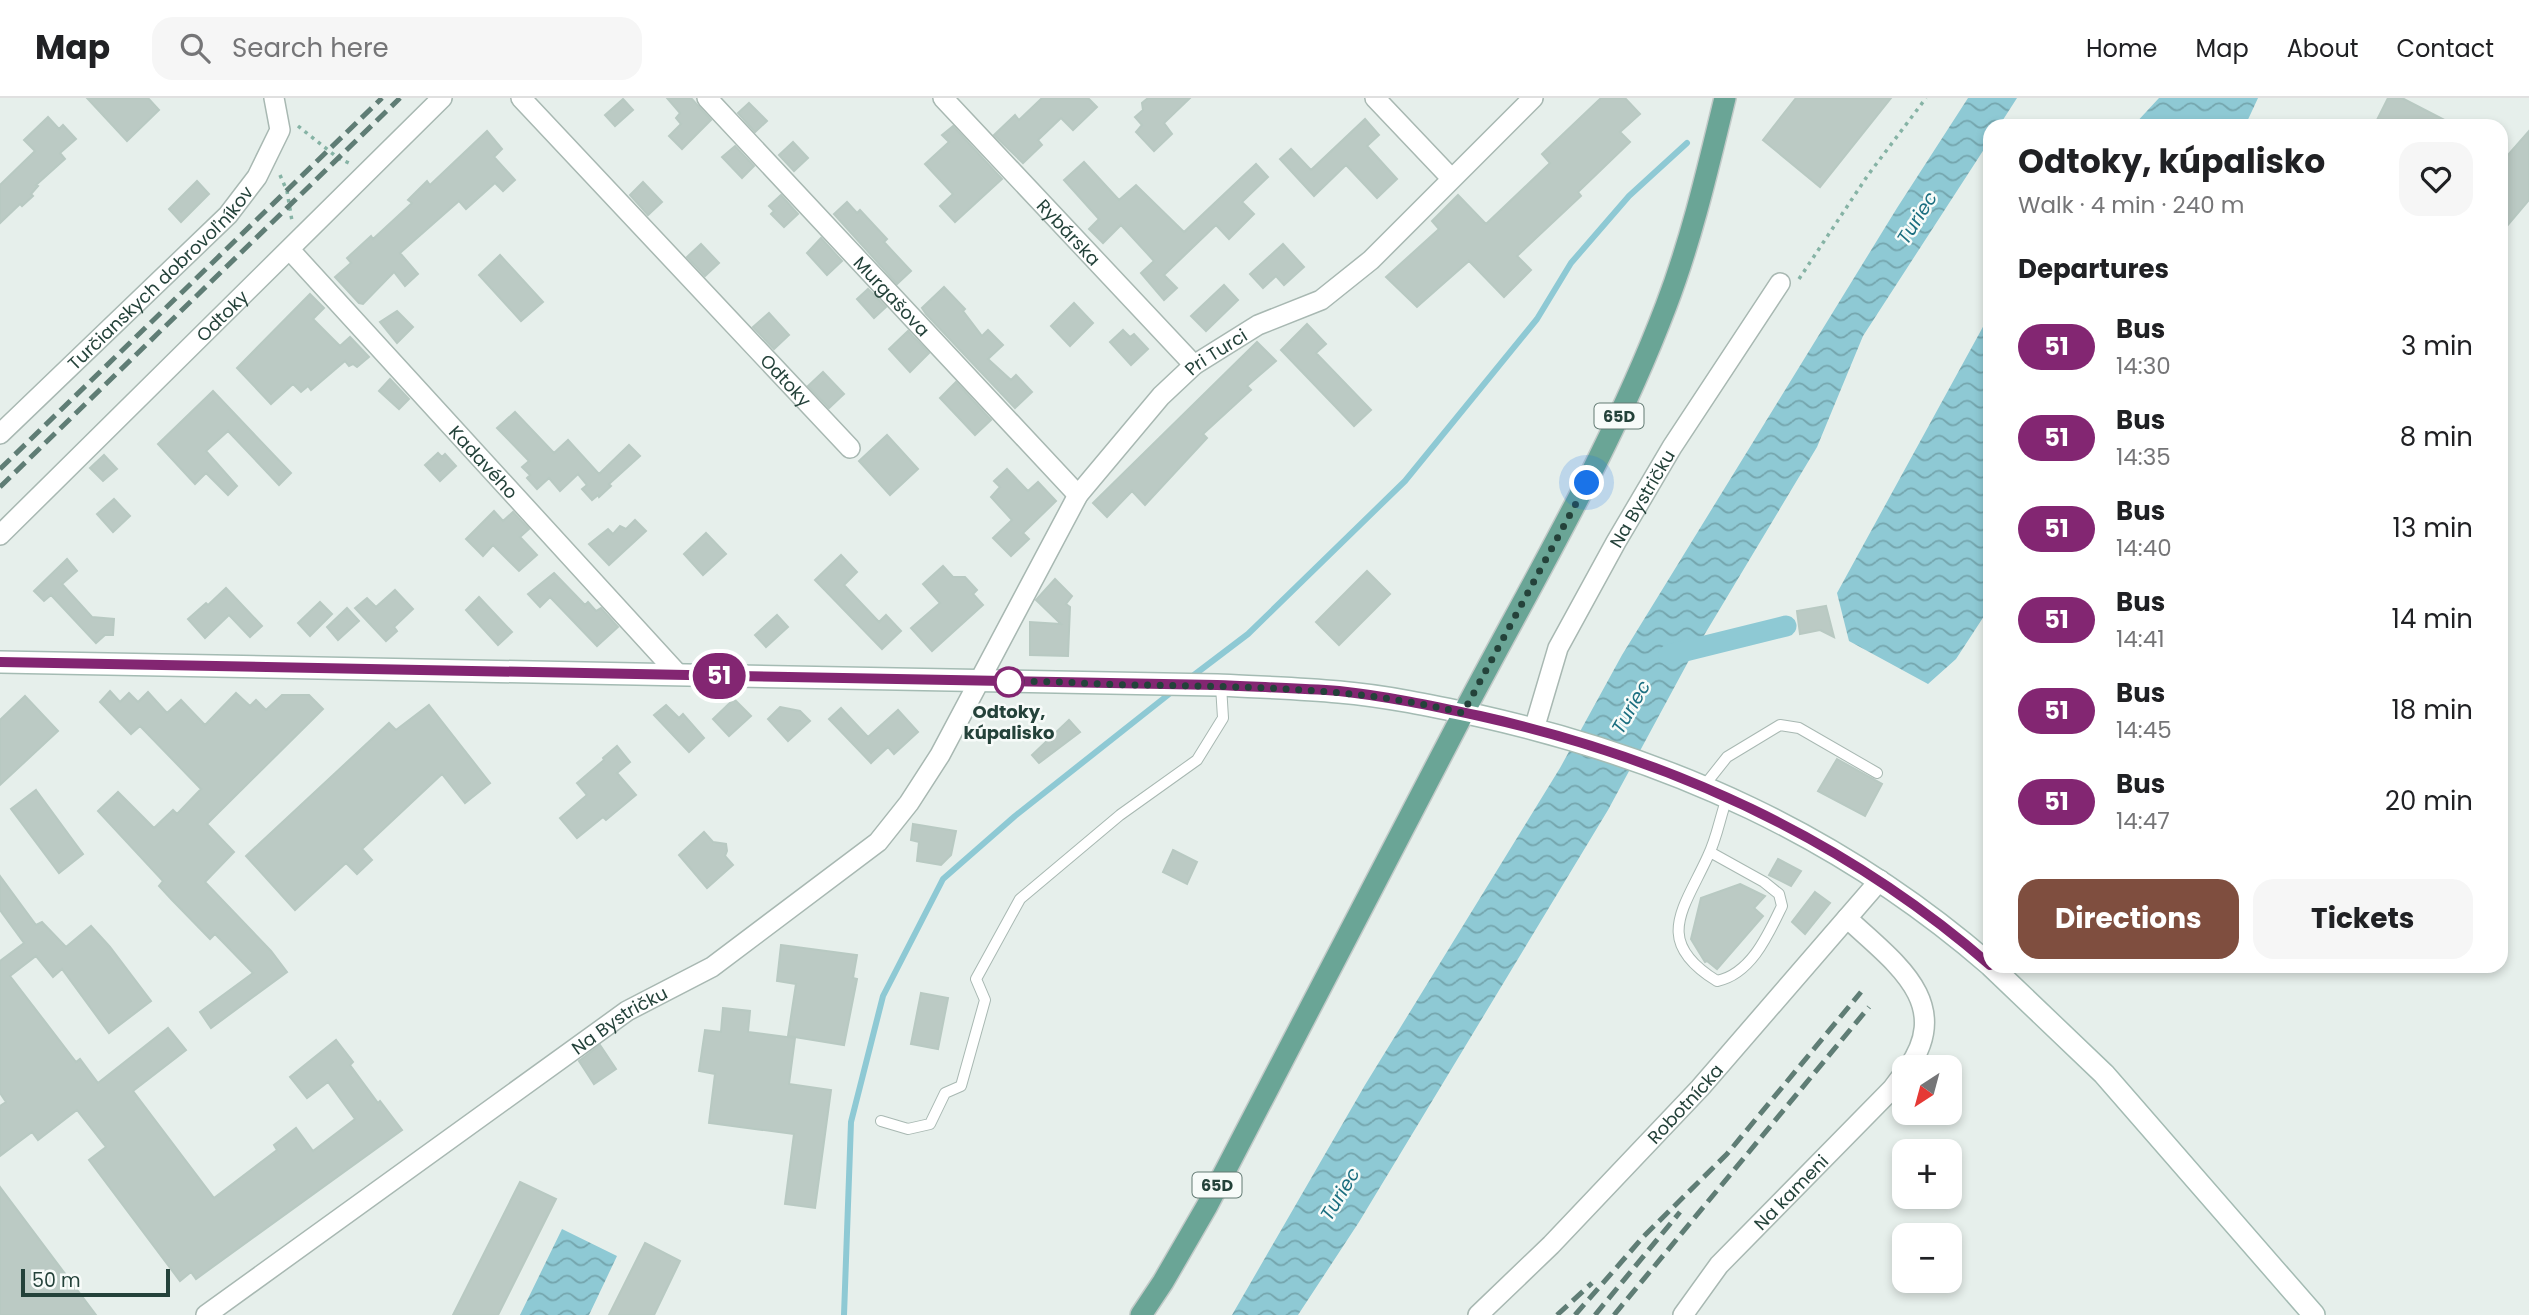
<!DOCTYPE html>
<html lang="en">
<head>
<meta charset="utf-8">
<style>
  :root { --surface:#fff; --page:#f6f6f6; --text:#202124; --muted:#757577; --line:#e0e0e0; --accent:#7f4e3f }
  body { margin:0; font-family:Poppins,sans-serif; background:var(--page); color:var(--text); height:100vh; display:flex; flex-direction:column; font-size:26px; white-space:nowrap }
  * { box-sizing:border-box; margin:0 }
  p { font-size:23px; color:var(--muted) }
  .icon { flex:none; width:38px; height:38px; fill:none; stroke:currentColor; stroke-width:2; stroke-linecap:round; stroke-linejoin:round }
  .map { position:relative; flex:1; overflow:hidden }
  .sheet { position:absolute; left:1983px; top:21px; width:525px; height:854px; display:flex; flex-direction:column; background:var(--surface); border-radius:21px; box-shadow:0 4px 10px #0003 }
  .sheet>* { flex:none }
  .badge { padding:0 14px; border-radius:23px; font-size:24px; line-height:46px }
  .needle { width:46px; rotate:216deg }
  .controls { position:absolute; left:1892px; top:957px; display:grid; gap:14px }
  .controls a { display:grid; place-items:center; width:70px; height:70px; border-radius:14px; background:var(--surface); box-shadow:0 4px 10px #0003; font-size:35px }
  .scale { position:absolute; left:21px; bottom:18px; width:149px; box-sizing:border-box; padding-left:7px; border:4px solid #24423a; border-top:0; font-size:19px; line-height:24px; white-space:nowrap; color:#24423a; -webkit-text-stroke:5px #f7fbf9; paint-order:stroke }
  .you { position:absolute; width:35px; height:35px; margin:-18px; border:5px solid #fff; border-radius:50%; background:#1a73e8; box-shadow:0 0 0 10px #1a73e833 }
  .map>.badge { position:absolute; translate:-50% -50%; box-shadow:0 0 0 4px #fff }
  h2 { padding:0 35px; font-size:26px; line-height:63px }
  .round { display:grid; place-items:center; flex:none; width:74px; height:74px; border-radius:21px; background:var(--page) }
  .head { display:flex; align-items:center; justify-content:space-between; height:119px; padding:0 35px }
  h1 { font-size:33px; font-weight:700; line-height:52px }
  .button { display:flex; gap:14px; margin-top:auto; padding:14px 35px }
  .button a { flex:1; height:80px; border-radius:21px; background:var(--accent); color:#fff; font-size:28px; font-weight:700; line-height:80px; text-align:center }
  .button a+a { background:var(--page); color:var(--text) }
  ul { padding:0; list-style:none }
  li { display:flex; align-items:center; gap:21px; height:91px; padding:0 35px }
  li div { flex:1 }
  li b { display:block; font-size:26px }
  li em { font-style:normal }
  li .badge { min-width:77px; font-weight:700; text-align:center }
  header { display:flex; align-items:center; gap:42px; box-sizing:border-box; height:98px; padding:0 35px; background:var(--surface); border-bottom:2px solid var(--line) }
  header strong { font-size:33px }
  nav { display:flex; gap:38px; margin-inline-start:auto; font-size:24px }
  .search { width:490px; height:63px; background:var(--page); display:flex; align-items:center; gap:18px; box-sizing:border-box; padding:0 24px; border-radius:21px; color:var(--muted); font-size:26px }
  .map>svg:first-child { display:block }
</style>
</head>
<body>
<header>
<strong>Map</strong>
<div class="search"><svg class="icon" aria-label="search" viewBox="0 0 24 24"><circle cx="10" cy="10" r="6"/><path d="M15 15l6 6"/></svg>Search here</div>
<nav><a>Home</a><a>Map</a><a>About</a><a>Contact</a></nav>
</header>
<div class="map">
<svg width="2529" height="1217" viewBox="0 0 2529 1217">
  <defs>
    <pattern id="water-waves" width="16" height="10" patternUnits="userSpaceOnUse" patternTransform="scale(1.75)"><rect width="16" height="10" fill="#8ec9d4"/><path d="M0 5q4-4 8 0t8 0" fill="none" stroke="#74a5ad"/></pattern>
  </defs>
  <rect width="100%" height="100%" fill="#e6efeb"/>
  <path fill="url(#water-waves)" d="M1968 0H2017L1999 28H1990V42L1863 238 1817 349 1688 564 1608 712 1359 1124 1298 1217H1232L1365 987 1560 670 1622 557 1897 110Z
    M2159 0H2258L2245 28H2133Z
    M1990 216V509L1956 561 1928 586 1849 543 1837 495Z
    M562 1131 617 1158 589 1217H520Z"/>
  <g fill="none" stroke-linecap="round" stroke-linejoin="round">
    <path stroke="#8ec9d4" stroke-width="6" d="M1190 580 1248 536 1405 383 1537 221 1571 165 1629 98 1687 45
      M844 1217 851 1024 883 898 943 781 1015 718 1173 593"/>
    <path stroke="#8ec9d4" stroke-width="21" d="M1669 557 1786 528"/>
  </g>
  <path fill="#bbcac4" stroke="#b8c9c2" stroke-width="2" d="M87 0H148L159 12 127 43Z
    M667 0H691L711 22 682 51 669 38 681 26 676 20 680 15Z
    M1042 0H1088L1097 9 1073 32 1061 20 1038 42 1042 47 1023 65 994 37 1015 17 1019 22Z
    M1148 0H1190L1164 25 1172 36 1154 53 1136 34 1142 27 1135 19 1143 12 1142 5Z
    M1601 0H1625L1640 16 1620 34 1630 44 1578 94 1581 98 1517 158 1531 172 1504 199 1469 163 1417 209 1386 179 1439 131 1432 123 1458 97 1486 126 1550 65 1542 56Z
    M1796 0H1891L1820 89 1763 42Z
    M2388 0H2402L2456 28H2374Z
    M623 1 633 12 615 28 605 17Z
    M749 5 767 23 755 34 738 15Z
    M48 19 59 31 63 27 76 41 60 55 65 61 36 87 38 88 31 96 33 98 22 108 20 106 0 125V87L35 53 24 42Z
    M1365 21 1379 37 1367 48 1397 81 1377 100 1346 67 1314 98 1280 61 1291 51 1311 72Z
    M953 28 1002 81 955 124 940 108 953 96 925 66 949 44 942 37Z
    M487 33 502 51 494 59 515 82 503 93 495 85 466 111 459 103 400 155 418 176 405 188 394 174 363 206 359 205 335 179 351 165 347 160 371 138 373 141 412 105 408 102 427 83 430 87Z
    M2529 33V102L2501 135V65Z
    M793 44 808 60 794 73 779 57Z
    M735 48 754 68 742 80 722 59Z
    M1084 64 1119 102 1136 87 1184 134 1256 66 1268 79 1242 104 1254 116 1229 141 1216 127 1164 177 1177 190 1164 202 1141 175 1154 163 1121 127 1103 145 1089 131 1099 121 1064 82Z
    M197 83 209 96 181 124 169 111Z
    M643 84 662 104 648 117 630 97Z
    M781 97 798 116 784 129 771 116 774 113 769 108Z
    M847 104 857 115 860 112 887 141 884 144 911 173 897 186 834 116Z
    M821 140 842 163 827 177 807 155Z
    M701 146 719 165 705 178 687 159Z
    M1283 146 1304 169 1284 187 1276 178 1263 190 1250 176Z
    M500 157 543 204 521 223 479 177Z
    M1224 187 1238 202 1206 233 1191 218Z
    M944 189 965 211 963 213 982 238 988 232 1003 247 988 261 1011 282 1016 277 1032 294 1015 310 926 216 922 210Z
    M868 191 886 209 874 220 857 201Z
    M310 196 324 210 313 221 340 248 350 239 369 259 357 269 353 266 349 268 345 263 311 292 308 288 301 294 293 286 271 306 237 270Z
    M1074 205 1093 225 1070 248 1051 228Z
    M397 213 413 229 397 245 380 224Z
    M769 215 789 237 774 251 753 229Z
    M1307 226 1326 246 1316 255 1371 312 1354 328 1281 252Z
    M1123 232 1130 239 1134 236 1148 251 1131 267 1110 244Z
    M908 233 929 255 910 274 889 251Z
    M1257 244 1276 263 1247 288 1251 292 1203 336 1207 340 1145 407 1132 393 1107 419 1093 405Z
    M823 274 844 296 829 310 808 288Z
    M390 281 409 301 399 311 379 293Z
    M956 284 991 322 975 337 940 300Z
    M213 293 291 375 279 387 228 333 206 353 237 388 228 397 206 375 195 386 158 346Z
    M515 314 554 355 568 342 599 376 629 347 640 358 609 386 611 388 599 399 598 397 592 402 582 391 587 387 578 376 560 393 549 380 537 391 527 380 530 377 522 369 529 363 497 330Z
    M887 337 918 371 890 397 859 363Z
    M438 355 442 359 445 356 456 368 440 383 425 367Z
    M104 357 117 371 103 383 90 370Z
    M1007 371 1028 393 1038 384 1056 403 1023 435 1029 441 1011 458 993 440 1012 422 991 399 1000 389 994 383Z
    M114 401 130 418 113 434 97 416Z
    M494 413 503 423 513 414 529 431 520 439 537 457 519 473 493 447 483 458 466 441Z
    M635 422 646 433 609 467 589 446 608 431 613 436 620 428 626 431Z
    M706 435 726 456 703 477 684 456Z
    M841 457 857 474 844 487 879 524 886 517 901 533 882 551 815 482Z
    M67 461 77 473 62 486 92 519 114 521 113 537H105L96 545 51 497 44 503 34 493Z
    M943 468 953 479H965L977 492 973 496 983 507 932 553 911 530 940 505 923 486Z
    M1367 473 1390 496 1339 547 1316 524Z
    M554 475 585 507 588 504 596 513 601 510 618 529 597 548 550 499 540 509 528 496Z
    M1055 481 1072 498 1066 506 1070 509 1068 558 1030 557V524L1061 526 1036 502Z
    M226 490 262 528 250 539 229 517 205 540 188 521 206 505 208 507Z
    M395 492 413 511 394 529 397 533 386 543 355 510 367 500 376 509Z
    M479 499 512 534 498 547 466 512Z
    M320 504 332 516 310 538 298 525Z
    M1826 508 1834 539 1820 532 1800 536 1797 513Z
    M347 510 359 523 338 542 327 529Z
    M777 517 788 529 766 549 755 537Z
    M110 593 120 604 129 595 138 604 148 594 167 615 181 602 205 627 236 595 250 608 256 602 266 612 282 597H309L323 611 207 726 234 754 205 784 271 853 287 874 211 930 200 914 253 875 215 836 210 841 172 802 159 788 163 783 98 713 118 694 154 730 173 712 177 716 201 691 140 628 131 636 100 604Z
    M25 598 58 633 0 687V622Z
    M734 601 751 618 729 638 713 621Z
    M429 607 490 685 465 705 442 676 362 751 372 762 357 776 346 765 295 812 246 758 389 625 396 632Z
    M666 607 679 620 683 616 704 640 689 654 654 617Z
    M780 609 800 613 810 623 788 643 768 621Z
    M841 610 868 639 898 612 918 634 894 656 888 649 871 665 829 621Z
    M1069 622 1080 634 1039 665 1032 657Z
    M617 648 630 664 617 675 636 697 606 722 603 719 577 740 560 720 587 697 577 685 604 662 603 660Z
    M1837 661 1882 686 1865 718 1818 693Z
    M36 692 83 756 59 775 11 711Z
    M913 726 956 733 951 757 941 767 917 763 919 744 911 742Z
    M704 734 713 744 726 746 727 753 725 758 733 767 707 790 679 757Z
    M1173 752 1197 764 1187 786 1163 774Z
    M1778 761 1801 773 1791 788 1769 777Z
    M0 778 36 827 42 824 66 849 91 828 110 849 151 903 109 935 62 871 53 879 36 858 10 878 76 964 80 961 98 985 168 930 186 952 133 993 214 1100 277 1052 274 1047 296 1030 313 1053 355 1021 328 984 307 1000 290 979 336 942 353 964 350 967 378 1005 380 1003 402 1032 196 1181 191 1174 180 1183 89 1062 106 1049 77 1012 38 1042 32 1034 0 1058V1008L6 1004 0 995V863L24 845 0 812Z
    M1740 786 1765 798 1754 810 1763 818 1717 871 1707 863 1705 864 1691 841 1701 800Z
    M1815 794 1830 805 1805 836 1792 824Z
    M781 847 857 857 853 880 857 881 844 947 788 938 796 886 777 883Z
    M921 895 948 900 938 951 911 946Z
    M723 910 750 913 748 934 795 940 789 986 831 992 815 1110 785 1106 794 1036 709 1025 715 976 699 973 705 932 721 934Z
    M600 947 616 971 594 986 579 963Z
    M520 1084 556 1101 498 1217H453Z
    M0 1089 96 1217H0Z
    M645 1145 680 1163 654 1217H609Z"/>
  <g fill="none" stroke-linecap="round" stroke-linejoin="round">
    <defs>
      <path id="lane" d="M1704 688 1727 659 1780 627 1799 630 1877 675
        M1710 754 1764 784 1779 796 1782 808C1768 837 1751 876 1717 883 1652 843 1684 811 1708 758 1717 740 1720 719 1727 700
        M881 1023 908 1031 930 1026 945 995 961 988 985 902 976 881 1020 801 1120 717 1197 662 1223 620 1221 588"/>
      <g id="street">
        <path id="s1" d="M521 0 850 350"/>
        <path id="s2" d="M707 0 1078 397"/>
        <path id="s3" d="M943 0 1194 267"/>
        <path d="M1375 0 1451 80"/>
        <path id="s4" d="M290 152 677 575"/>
        <path id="s5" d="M0 336 228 117 257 79 280 32 274 0"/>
        <path id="s6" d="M0 437 442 0"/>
        <path id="s7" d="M1534 631 1558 550 1616 444 1672 349 1780 185"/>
        <path d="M1847 820C1891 862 1955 903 1908 970"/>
        <path id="s8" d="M206 1217 627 913 712 869 878 744 909 705 940 657 1078 397 1161 298 1194 267 1258 227 1321 202 1371 162 1533 0"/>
        <path id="s9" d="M1478 1217 1551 1147 1700 990 1880 782"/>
        <path id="s10" d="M1683 1217 1719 1167 1892 991 1904 975"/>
      </g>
      <path id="secondary" d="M0 564 1217 587C1257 589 1298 590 1339 594 1386 598 1433 608 1480 618 1671 661 1841 738 1990 867
        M1991 868 2104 976 2314 1217"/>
      <path id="primary" d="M1141 1217 1163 1184 1207 1108C1293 944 1377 779 1463 616 1534 481 1612 350 1666 208 1692 140 1708 70 1725 0"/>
    </defs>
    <use href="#lane" stroke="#a8b8b2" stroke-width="12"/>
    <use href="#street" stroke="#a8b8b2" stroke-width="22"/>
    <use href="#secondary" stroke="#a4bbb3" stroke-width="24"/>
    <use href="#primary" stroke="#c2cac8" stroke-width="24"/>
    <path stroke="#86b3a5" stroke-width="3.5" stroke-dasharray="3.5 5" stroke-linecap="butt" d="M298 28 338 60 351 66
      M280 77 287 93 292 123
      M1799 181 1868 77 1926 0"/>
    <use href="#lane" stroke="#fff" stroke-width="10"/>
    <use href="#street" stroke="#fff" stroke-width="19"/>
    <use href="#secondary" stroke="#fff" stroke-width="21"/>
    <use href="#primary" stroke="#6aa596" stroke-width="21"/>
    <path stroke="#5f7d75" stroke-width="5" stroke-dasharray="14 7" stroke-linecap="butt" d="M0 371 382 0
      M0 389 400 0
      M1557 1217 1592 1185
      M1575 1217 1644 1138 1727 1056 1861 894
      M1595 1217 1680 1114
      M1614 1217 1869 909"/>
  </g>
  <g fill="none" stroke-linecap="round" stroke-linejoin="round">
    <defs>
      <path id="line" d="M0 564 1217 587C1257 589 1298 590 1339 593 1386 598 1433 608 1480 618 1668 660 1844 740 1990 867"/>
    </defs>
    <use href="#line" stroke="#fff" stroke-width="16"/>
    <use href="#line" stroke="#832672" stroke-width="10"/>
    <path stroke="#24423a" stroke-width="7" stroke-dasharray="0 12.6" d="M1009 584C1053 582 1099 587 1143 587 1251 589 1358 589 1463 615L1587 385"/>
  </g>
  <circle fill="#fff" stroke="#832672" stroke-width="3.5" cx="1009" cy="584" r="14"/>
  <g text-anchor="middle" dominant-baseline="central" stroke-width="5" stroke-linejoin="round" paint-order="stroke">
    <g fill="#f7fbf9" stroke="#637a73" stroke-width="2">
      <rect x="1594.5" y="305.5" width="49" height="25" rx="5"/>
      <rect x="1192.5" y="1074.5" width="49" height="25" rx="5"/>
    </g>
    <g font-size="16" font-weight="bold" fill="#24423a">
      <text x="1619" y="318">65D</text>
      <text x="1217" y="1087">65D</text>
    </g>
    <g font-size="18" fill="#24423a" stroke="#f7fbf9">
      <text stroke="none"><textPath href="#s3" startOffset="184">Rybárska</textPath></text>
      <text stroke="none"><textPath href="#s5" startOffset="224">Turčianskych dobrovoľníkov</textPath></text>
      <text stroke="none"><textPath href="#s2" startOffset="271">Murgašova</textPath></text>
      <text stroke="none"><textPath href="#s6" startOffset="312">Odtoky</textPath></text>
      <text stroke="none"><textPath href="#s8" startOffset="1424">Pri Turci</textPath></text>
      <text stroke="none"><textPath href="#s1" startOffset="387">Odtoky</textPath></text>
      <text stroke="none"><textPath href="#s4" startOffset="287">Kadavého</textPath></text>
      <text stroke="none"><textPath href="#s7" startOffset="256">Na Bystričku</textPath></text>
      <text stroke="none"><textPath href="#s8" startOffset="508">Na Bystričku</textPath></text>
      <text stroke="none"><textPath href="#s9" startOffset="296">Robotnícka</textPath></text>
      <text stroke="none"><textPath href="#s10" startOffset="164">Na kameni</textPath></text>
    </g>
    <g font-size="18" font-weight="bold" fill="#24423a" stroke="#f7fbf9">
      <text x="1009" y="613">Odtoky,<tspan x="1009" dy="21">kúpalisko</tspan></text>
    </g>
    <g font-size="19" font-style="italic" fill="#1c6f80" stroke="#f7fbf9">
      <text transform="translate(1917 120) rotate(-58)">Turiec</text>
      <text transform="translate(1631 609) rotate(-60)">Turiec</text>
      <text transform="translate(1340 1096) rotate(-59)">Turiec</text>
    </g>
  </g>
</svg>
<div class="controls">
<a><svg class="needle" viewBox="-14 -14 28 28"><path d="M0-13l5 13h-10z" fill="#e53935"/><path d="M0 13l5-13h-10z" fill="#757577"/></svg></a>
<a>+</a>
<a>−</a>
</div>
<div class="scale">50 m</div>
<div class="you" style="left:1587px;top:385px"></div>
<b class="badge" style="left:719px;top:578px;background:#832672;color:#fff">51</b>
<section class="sheet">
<div class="head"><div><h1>Odtoky, kúpalisko</h1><p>Walk · 4 min · 240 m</p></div><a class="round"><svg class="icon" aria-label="heart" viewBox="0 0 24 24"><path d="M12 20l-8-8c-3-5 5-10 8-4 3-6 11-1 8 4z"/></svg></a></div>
<h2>Departures</h2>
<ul>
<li><span class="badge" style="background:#832672;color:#fff">51</span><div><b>Bus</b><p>14:30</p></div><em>3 min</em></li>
<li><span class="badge" style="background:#832672;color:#fff">51</span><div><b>Bus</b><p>14:35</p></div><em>8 min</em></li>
<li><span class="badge" style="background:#832672;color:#fff">51</span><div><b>Bus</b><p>14:40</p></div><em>13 min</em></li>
<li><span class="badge" style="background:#832672;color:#fff">51</span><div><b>Bus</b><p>14:41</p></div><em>14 min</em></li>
<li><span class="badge" style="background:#832672;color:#fff">51</span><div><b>Bus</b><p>14:45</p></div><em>18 min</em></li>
<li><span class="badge" style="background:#832672;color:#fff">51</span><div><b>Bus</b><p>14:47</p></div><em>20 min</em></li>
</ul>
<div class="button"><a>Directions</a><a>Tickets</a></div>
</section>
</div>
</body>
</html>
